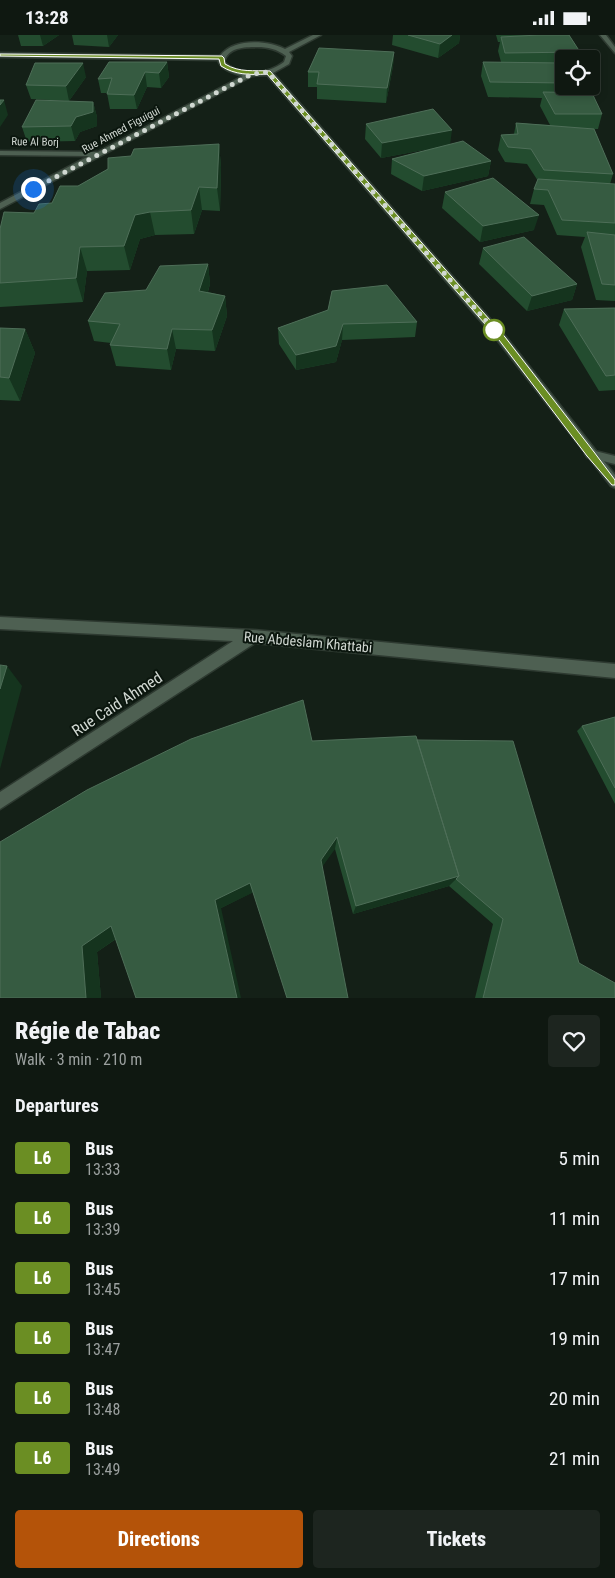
<!DOCTYPE html>
<html lang="en">
<head>
<meta charset="utf-8">
<style>
  :root { --surface:#0f1811; --page:#1d251f; --text:#f1f3f6; --muted:#9ba09f; --line:#2f3731; --accent:#b45309 }
  body { margin:0; font-family:"Roboto Condensed",sans-serif; background:var(--page); color:var(--text); height:100vh; display:flex; flex-direction:column; font-size:19px; white-space:nowrap }
  * { box-sizing:border-box; margin:0 }
  p { font-size:16px; color:var(--muted) }
  .icon { flex:none; width:28px; height:28px; fill:none; stroke:currentColor; stroke-width:2; stroke-linecap:round; stroke-linejoin:round }
  .map { position:relative; height:963px; overflow:hidden }
  .drawer { display:flex; flex-direction:column; background:var(--surface); flex:1 }
  .drawer>* { flex:none }
  .badge { padding:0 10px; border-radius:4px; font-size:18px; line-height:32px }
  .buttons { position:absolute; left:555px; top:15px; display:grid; gap:10px }
  .buttons a { display:grid; place-items:center; width:45px; height:45px; border-radius:5px; background:var(--surface); box-shadow:0 2px 8px #0003,0 0 0 1px var(--line); font-size:25px }
  .you { position:absolute; width:25px; height:25px; margin:-12px; border:4px solid #fff; border-radius:50%; background:#1a73e8; box-shadow:0 0 0 8px #1a73e833 }
  .map>.badge { position:absolute; translate:-50% -50%; box-shadow:0 0 0 2px #fff }
  h2 { padding:0 15px; font-size:19px; line-height:45px }
  .round { display:grid; place-items:center; flex:none; width:52px; height:52px; border-radius:5px; background:var(--page) }
  .head { display:flex; align-items:center; justify-content:space-between; height:85px; padding:0 15px }
  h1 { font-size:24px; font-weight:800; line-height:38px }
  .cta { display:flex; gap:10px; margin-top:auto; padding:10px 15px }
  .cta a { flex:1; height:58px; border-radius:5px; background:var(--accent); color:#fff; font-size:20px; font-weight:800; line-height:58px; text-align:center }
  .cta a+a { background:var(--page); color:var(--text) }
  ul { padding:0; list-style:none }
  li { display:flex; align-items:center; gap:15px; height:60px; padding:0 15px }
  li div { flex:1 }
  li b { display:block; font-size:19px }
  li em { font-style:normal }
  li .badge { min-width:55px; font-weight:700; text-align:center }
  .status { display:flex; justify-content:space-between; align-items:center; height:35px; padding:0 25px; background:var(--surface); direction:ltr }
  .status svg { height:14px; fill:currentColor }
  .map>svg:first-child { display:block }
</style>
</head>
<body>
<div class="status"><b>13:28</b><svg viewBox="0 0 49 12"><path d="M0 12V9h3v3zM5 12V6h3v6zM10 12V3h3v9zM15 12V0h3v12zM26 1h20v11H26zM47 4h2v5h-2z"/></svg></div>
<div class="map">
<svg width="615" height="963" viewBox="0 0 615 963">
  <rect width="100%" height="100%" fill="#142017"/>
  <g fill="none" stroke-linecap="round" stroke-linejoin="round">
    <defs>
      <path id="minor" d="M313 0H321L289 17 292 21 289 29 273 38 506 302 615 440V453L611 451 498 306 267 40 252 41 0 174V168L89 121 0 120V116L98 117 243 41C233 38 221 35 218 25L0 22V18L220 21C233 3 267 5 285 14ZM257 12C268 12 277 14 286 21L284 27C267 40 241 42 224 27 228 12 245 12 257 12Z
        M0 582 253 595 615 629V643L255 608 0 774V757L233 606 0 594Z"/>
      <path id="tertiary" d="M600 0H606L615 12V18Z
        M591 415 615 421V429L587 422 585 419Z"/>
    </defs>
    <use href="#minor" stroke="#2e3a31" stroke-width="3"/>
    <use href="#tertiary" stroke="#2e3a31" stroke-width="3"/>
    <use href="#minor" fill="#4e6052" fill-rule="evenodd"/>
    <use href="#tertiary" fill="#4e6052" fill-rule="evenodd"/>
  </g>
  <path fill="#234c2f" d="M18 0H59L43 11H21Z
    M72 0H118L109 12 74 10Z
    M393 0H460L459 8 438 23 392 10Z
    M496 0H569L580 17 578 24H564V31H563L564 32V51H575L573 57 602 79 598 94H594L613 139 610 149H615V266L596 265 581 212 585 202 557 200 544 170 530 169 534 154 538 146 527 129 505 127 498 115 501 100 514 99 516 88 550 90 540 71 542 63 488 62 481 41 483 27H501L498 16 500 7H498Z
    M394 17 393 31 386 68 317 64V52H308V37Z
    M167 27 169 42 161 53 147 52 137 74H110L107 58H101L98 44Z
    M86 42 69 66 31 64 26 50Z
    M93 67 97 82V91L80 97 75 106 27 107 22 92Z
    M366 89 450 109 491 126 488 141 422 156 391 139 392 124 434 113 381 123 365 104Z
    M219 109 221 132 220 176 202 175 194 199 155 200 140 204 130 235 87 236 83 267 0 272V194L34 178 52 168 78 151 131 121Z
    M445 157 534 195 480 207 442 173Z
    M483 213 577 249 572 265 527 276 479 229Z
    M208 229 210 249 208 257 225 261 227 281 215 316 176 314 171 335 116 331 110 310 111 308 94 306 88 286 146 255Z
    M615 273V355L599 356 559 290 564 274Z
    M328 275 417 287 415 302 342 305 336 327 296 335 279 309 278 293Z
    M0 293 25 294 35 318 20 366 0 365Z
    M615 682V769L577 696 582 691Z
    M417 705 579 928 615 963H475L493 889 449 851 353 879 335 814 253 857 221 873 116 904 97 917 101 963H0L312 706Z"/>
  <path fill="#15341e" d="M40 0H59L43 11Z
    M107 0H118L109 12Z
    M452 0H460L459 8 438 23 440 9Z
    M394 17 393 31 386 68 387 53Z
    M167 27 169 42 161 53 159 38Z
    M83 28 86 42 69 66 66 51Z
    M145 37 147 52 137 74 134 60Z
    M4 65 8 80 0 92V70Z
    M93 67 97 82V91L80 97 75 106 71 91 76 82Z
    M452 95 450 110 381 123 382 108Z
    M219 109 221 132 220 176 217 153Z
    M491 126 488 141 422 156 424 141Z
    M199 152 202 175 194 199 191 175Z
    M150 177 155 200 140 204 130 235 124 211 135 180Z
    M539 180 534 195 480 207 483 191Z
    M80 212 87 236 83 267 76 243Z
    M208 229 210 249 202 276 199 256Z
    M577 249 572 265 527 276 532 261Z
    M225 261 227 281 215 316 212 295Z
    M343 289 342 305 336 327 296 335V320Z
    M25 294 35 318 20 366 9 343Z
    M172 294 176 314 171 335 167 314Z
    M7 631 22 651 0 734V654Z
    M337 802 335 814 320 835 321 825Z
    M459 841 449 851 353 879 356 871Z
    M250 848 254 857 221 873 241 963H237L215 865Z
    M111 891 124 898 97 917 101 963H86L82 911Z"/>
  <path fill="#365b41" stroke="#4e6e58" d="M408 0H452L440 9Z
    M539 0H569L580 17 505 18 501 2Z
    M319 13 394 17 387 53 317 49 319 37H308Z
    M109 27H167L159 38 145 37 134 60 107 59 112 43 98 44Z
    M483 27 561 28 564 32V48L490 47Z
    M35 28H83L66 51 26 50Z
    M543 57 592 58 602 79H555Z
    M0 65H4L0 70Z
    M36 65 93 67V77L76 82 71 91 22 92Z
    M433 74 452 95 382 108 366 89Z
    M516 88 594 94 613 139 544 135 531 114 508 112 501 100 518 99Z
    M463 106 491 126 424 141 392 124Z
    M219 109 217 153 199 152 191 175 150 177 135 180 124 211 80 212 76 243 0 248V194L4 177 34 178 39 169 52 168 60 151H78L108 134V123L131 121 134 114Z
    M493 143 539 180 483 191 445 157Z
    M538 144 615 149V188L562 185 548 155 534 154Z
    M587 197 615 200V250L602 249Z
    M524 202 577 249 532 261 483 213Z
    M208 229 199 256 225 261 212 295 172 294 167 314 110 310 120 289 88 286 105 258 146 255 160 231Z
    M387 250 417 287 343 289 336 311 296 320 278 293 328 275 332 256Z
    M615 273V340L606 341 564 274Z
    M0 293 25 294 9 343 0 342Z
    M0 630 7 631 0 654Z
    M303 665 312 706 416 701 459 841 356 871 337 802 321 825 348 963H287L250 848 215 865 237 963H136L111 891 82 911 86 963H0V807L87 755 191 704Z
    M615 682V753L582 691Z
    M417 705 513 706 579 928 615 948V963H483L503 884 456 844 459 841Z"/>
  <path fill="#6b8e23" stroke="#fff" d="M0 19 222 21 224 23 225 29C240 38 254 35 270 36L505 302 594 417 615 445V450H612L587 421 499 305 267 39C250 40 235 40 221 31L219 24 0 21Z"/>
  <g fill="none" stroke-linecap="round" stroke-linejoin="round">
    <path stroke="#d1d8d2" stroke-width="5" stroke-dasharray="0 9" d="M33 154 252 39 268 37 494 295"/>
  </g>
  <circle fill="#fff" stroke="#6b8e23" stroke-width="2.5" cx="494" cy="295" r="10"/>
  <g text-anchor="middle" dominant-baseline="central" stroke-width="4" stroke-linejoin="round" paint-order="stroke">
    <g font-size="11" fill="#d1d8d2" stroke="#0b160e">
      <text transform="translate(121 95) rotate(-28)">Rue Ahmed Figuigui</text>
      <text transform="translate(35 107) rotate(1)">Rue Al Borj</text>
    </g>
    <g font-size="14" fill="#d1d8d2" stroke="#0b160e">
      <text transform="translate(308 607) rotate(5)">Rue Abdeslam Khattabi</text>
    </g>
    <g font-size="16" fill="#d1d8d2" stroke="#0b160e">
      <text transform="translate(117 669) rotate(-33)">Rue Caid Ahmed</text>
    </g>
  </g>
</svg>
<div class="buttons">
<a><svg class="icon" aria-label="locate" viewBox="0 0 24 24"><circle cx="12" cy="12" r="6"/><path d="M12 2v4M12 18v4M2 12h4M18 12h4"/></svg></a>
</div>
<div class="you" style="left:33px;top:154px"></div>
</div>
<section class="drawer">
<div class="head"><div><h1>Régie de Tabac</h1><p>Walk · 3 min · 210 m</p></div><a class="round"><svg class="icon" aria-label="heart" viewBox="0 0 24 24"><path d="M12 20l-8-8c-3-5 5-10 8-4 3-6 11-1 8 4z"/></svg></a></div>
<h2>Departures</h2>
<ul>
<li><span class="badge" style="background:#6b8e23;color:#fff">L6</span><div><b>Bus</b><p>13:33</p></div><em>5 min</em></li>
<li><span class="badge" style="background:#6b8e23;color:#fff">L6</span><div><b>Bus</b><p>13:39</p></div><em>11 min</em></li>
<li><span class="badge" style="background:#6b8e23;color:#fff">L6</span><div><b>Bus</b><p>13:45</p></div><em>17 min</em></li>
<li><span class="badge" style="background:#6b8e23;color:#fff">L6</span><div><b>Bus</b><p>13:47</p></div><em>19 min</em></li>
<li><span class="badge" style="background:#6b8e23;color:#fff">L6</span><div><b>Bus</b><p>13:48</p></div><em>20 min</em></li>
<li><span class="badge" style="background:#6b8e23;color:#fff">L6</span><div><b>Bus</b><p>13:49</p></div><em>21 min</em></li>
</ul>
<div class="cta"><a>Directions</a><a>Tickets</a></div>
</section>
</body>
</html>
